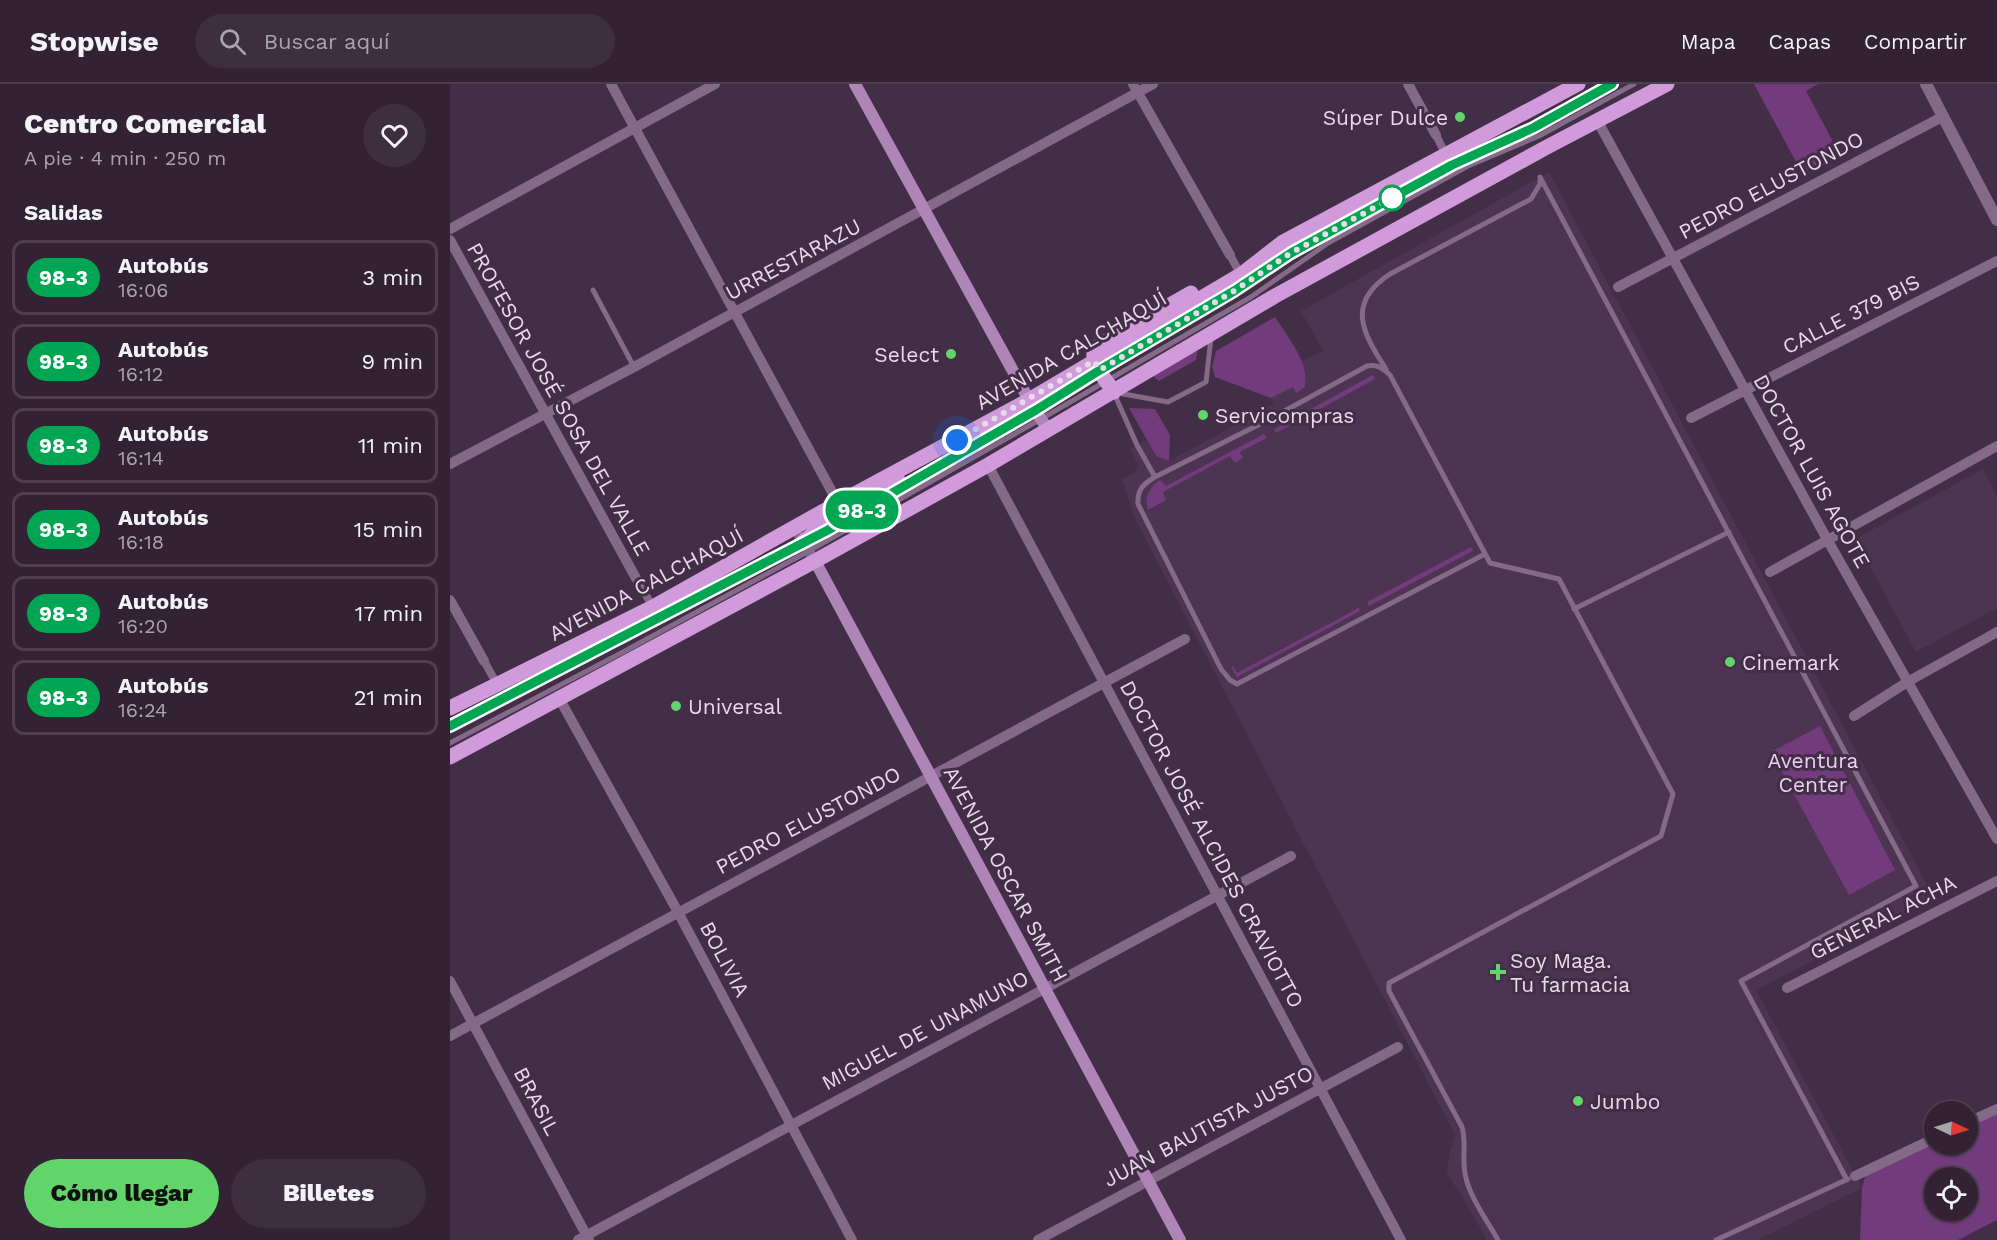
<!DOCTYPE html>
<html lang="es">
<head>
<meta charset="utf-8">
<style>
  :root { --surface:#322234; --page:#3d2f40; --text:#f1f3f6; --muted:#a8a4ac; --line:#4d3f4f; --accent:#61d56a }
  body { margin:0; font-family:"Work Sans",sans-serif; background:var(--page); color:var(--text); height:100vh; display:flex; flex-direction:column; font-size:22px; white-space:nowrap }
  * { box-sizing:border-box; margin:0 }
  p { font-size:20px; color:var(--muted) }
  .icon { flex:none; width:33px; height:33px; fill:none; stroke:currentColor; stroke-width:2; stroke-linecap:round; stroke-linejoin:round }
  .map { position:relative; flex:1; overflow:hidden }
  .details { display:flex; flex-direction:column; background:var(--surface); width:450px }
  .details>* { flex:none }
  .badge { padding:0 12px; border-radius:20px; font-size:21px; line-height:39px }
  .needle { width:39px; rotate:94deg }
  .controls { position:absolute; left:1474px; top:1017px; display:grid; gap:12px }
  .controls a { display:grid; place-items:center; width:54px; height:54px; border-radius:50%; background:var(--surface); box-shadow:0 2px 4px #0004,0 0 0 2px var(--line); font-size:30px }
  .you { position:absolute; width:30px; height:30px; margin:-15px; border:4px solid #fff; border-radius:50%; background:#1a73e8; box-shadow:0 0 0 9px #1a73e833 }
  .map>.badge { position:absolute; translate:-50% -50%; box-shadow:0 0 0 3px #fff }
  h2 { padding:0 24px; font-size:22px; line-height:54px }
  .round { display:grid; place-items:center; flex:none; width:63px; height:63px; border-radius:32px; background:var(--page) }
  .headline { display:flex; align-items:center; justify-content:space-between; height:102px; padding:0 24px }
  h1 { font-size:28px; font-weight:800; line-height:45px }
  .button { display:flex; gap:12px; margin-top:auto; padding:12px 24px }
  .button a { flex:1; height:69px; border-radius:36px; background:var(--accent); color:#111; font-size:24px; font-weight:800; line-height:69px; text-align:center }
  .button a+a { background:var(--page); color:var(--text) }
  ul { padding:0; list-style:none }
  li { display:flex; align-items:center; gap:18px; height:75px; margin:0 12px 9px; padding:0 12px; border:3px solid var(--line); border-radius:12px }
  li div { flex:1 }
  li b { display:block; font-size:22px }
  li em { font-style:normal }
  li .badge { min-width:66px; font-weight:700; text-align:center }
  header { display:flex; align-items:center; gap:36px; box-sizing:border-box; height:84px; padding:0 30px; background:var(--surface); border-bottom:2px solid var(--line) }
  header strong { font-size:28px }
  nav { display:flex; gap:33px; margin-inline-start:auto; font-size:21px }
  .search { width:420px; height:54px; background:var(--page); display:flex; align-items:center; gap:15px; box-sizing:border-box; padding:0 21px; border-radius:33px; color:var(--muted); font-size:22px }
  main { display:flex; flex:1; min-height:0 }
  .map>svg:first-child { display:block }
</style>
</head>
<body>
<header>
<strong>Stopwise</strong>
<div class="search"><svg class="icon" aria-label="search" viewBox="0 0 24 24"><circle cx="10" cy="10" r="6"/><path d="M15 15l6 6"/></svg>Buscar aquí</div>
<nav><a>Mapa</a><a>Capas</a><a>Compartir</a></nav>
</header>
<main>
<section class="details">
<div class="headline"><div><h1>Centro Comercial</h1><p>A pie · 4 min · 250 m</p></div><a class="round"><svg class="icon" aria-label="heart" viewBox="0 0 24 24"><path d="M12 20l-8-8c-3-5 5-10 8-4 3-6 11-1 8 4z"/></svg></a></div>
<h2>Salidas</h2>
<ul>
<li><span class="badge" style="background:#00a651;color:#fff">98-3</span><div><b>Autobús</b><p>16:06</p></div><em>3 min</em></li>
<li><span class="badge" style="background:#00a651;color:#fff">98-3</span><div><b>Autobús</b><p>16:12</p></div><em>9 min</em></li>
<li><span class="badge" style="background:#00a651;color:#fff">98-3</span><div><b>Autobús</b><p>16:14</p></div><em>11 min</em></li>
<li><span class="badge" style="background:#00a651;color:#fff">98-3</span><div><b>Autobús</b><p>16:18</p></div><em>15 min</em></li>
<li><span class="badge" style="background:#00a651;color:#fff">98-3</span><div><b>Autobús</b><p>16:20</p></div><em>17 min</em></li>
<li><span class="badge" style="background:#00a651;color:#fff">98-3</span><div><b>Autobús</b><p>16:24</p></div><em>21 min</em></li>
</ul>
<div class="button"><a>Cómo llegar</a><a>Billetes</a></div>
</section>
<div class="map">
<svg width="1547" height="1156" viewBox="0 0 1547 1156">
  <rect width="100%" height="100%" fill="#422e46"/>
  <path fill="#4d3452" d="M1099 88 1484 814 1306 906 1412 1104 1308 1156H1037L1013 1114 997 1090 999 1072 1005 1051 685 435 672 395 686 388 688 380 680 365 696 356 706 372 719 377 824 320 821 314 856 296 851 277 873 267 851 227Z
    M1533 385 1547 411V524L1466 568 1405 455Z"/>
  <path fill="#723c7c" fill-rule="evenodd" d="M1304 0H1368L1356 7 1389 69 1352 89Z
    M825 233C837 252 860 279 855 303L846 309 843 303 821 314 765 293 762 283 766 267Z
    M748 264 746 276 709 297 702 291Z
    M923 291 925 295 826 349 824 345Z
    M679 324 705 325 720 351 719 377 706 372Z
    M814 350 817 354 790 368 793 374 785 379 780 372 713 408 716 416 698 426C694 414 699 403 710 396L716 402Z
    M1021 463 1023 467 919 522 917 518Z
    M908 523 910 527 787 593 781 583 783 582 787 589 905 526Z
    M1370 642 1445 786 1399 811 1321 668Z
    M1547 1025V1136L1508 1156H1410L1412 1104 1417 1086 1485 1054V1060H1518V1038ZM1485 1094H1518V1126H1485Z"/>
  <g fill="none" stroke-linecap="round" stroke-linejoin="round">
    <path stroke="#846989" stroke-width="5" d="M1090 93 1466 802 1291 897 1397 1096
      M143 206 184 283
      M936 285C912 248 896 219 940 190L1081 115 1090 100V96
      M664 309 687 361 705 393
      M668 309 718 318 756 298 761 254
      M437 412 586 326 650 286 784 207 841 169 1002 82 1083 44 1162 0
      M1035 470 787 600 780 596 771 585 688 420C687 406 693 400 705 393L816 337 917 282C927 280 933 284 940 291L1040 479 1109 495 1223 710 1211 752 939 899V907L1012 1043C1017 1060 1011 1077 1016 1094 1020 1113 1038 1138 1048 1156
      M1124 525 1279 448
      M0 642 353 458
      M0 659 173 568 359 467 591 335 801 213 878 159 1018 82 1089 52 1184 0
      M1266 1156 1398 1095"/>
    <path stroke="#846989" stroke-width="8" d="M986 51 996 71
      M780 171 787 184
      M187 496 203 523
      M34 577 47 600"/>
    <path stroke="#846989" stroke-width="10" d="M161 0 388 419
      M683 0 780 171
      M958 0 986 51
      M1147 36 1378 457 1547 755
      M0 145 265 0
      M0 156 187 496
      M1168 203 1492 33
      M1241 334 1547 177
      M0 380 184 283 703 0
      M538 381 951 1156
      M349 452 365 477
      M1320 488 1547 362
      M0 516 34 577
      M109 614 228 828 402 1156
      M1404 632 1459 597 1547 548
      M0 897 139 1156
      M1337 904 1547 797
      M0 952 735 555
      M1518 1038 1547 1025
      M1405 1092 1485 1054
      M128 1156 841 772
      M588 1156 948 963"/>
    <path stroke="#846989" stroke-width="12" d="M1476 0 1547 136"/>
    <path stroke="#af85b7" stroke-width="12" d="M405 0 579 316 598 346
      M365 477 730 1156"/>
    <path stroke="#d09adb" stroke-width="15" d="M664 308C656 296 639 278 645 264L741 209
      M353 458C382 433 417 418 448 396
      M0 624 203 523 388 419 579 316 792 190 833 158 1128 0
      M0 673 365 477 538 381 825 212 1097 63 1217 0"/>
  </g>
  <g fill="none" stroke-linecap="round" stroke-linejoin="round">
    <defs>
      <path id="line" d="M0 642 378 446 586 326 650 286 784 207 841 169 1002 81 1083 44 1162 0"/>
    </defs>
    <use href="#line" stroke="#fff" stroke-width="14"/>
    <use href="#line" stroke="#00a651" stroke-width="9"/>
    <path stroke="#e7daea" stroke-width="6" stroke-dasharray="0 10.8" d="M507 356 644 277 650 286 784 207 841 169 942 114"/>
  </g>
  <g fill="#61d56a" stroke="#422e46" stroke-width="2">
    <circle cx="1010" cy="33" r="6"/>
    <circle cx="501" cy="270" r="6"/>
    <circle cx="753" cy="331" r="6"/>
    <circle cx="1280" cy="578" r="6"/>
    <circle cx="226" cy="622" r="6"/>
    <path d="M1045 879h6v6h6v6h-6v6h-6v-6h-6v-6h6z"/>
    <circle cx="1128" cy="1017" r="6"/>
  </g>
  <circle fill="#fff" stroke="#00a651" stroke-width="3" cx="942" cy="114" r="12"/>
  <g text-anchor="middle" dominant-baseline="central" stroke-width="6" stroke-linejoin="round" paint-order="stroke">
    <g font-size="21" fill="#e7daea" stroke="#422e46" text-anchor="start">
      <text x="998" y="33" text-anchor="end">Súper Dulce</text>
      <text x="489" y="270" text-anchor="end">Select</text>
      <text x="765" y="331">Servicompras</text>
      <text x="1292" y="578">Cinemark</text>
      <text x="238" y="622">Universal</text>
      <text x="1060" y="876">Soy Maga.<tspan x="1060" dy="24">Tu farmacia</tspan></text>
      <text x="1140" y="1017">Jumbo</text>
    </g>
    <g font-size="21" fill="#e7daea" stroke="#422e46">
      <text transform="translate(1321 101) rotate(-28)">PEDRO ELUSTONDO</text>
      <text transform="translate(343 175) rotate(-28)">URRESTARAZU</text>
      <text transform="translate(1401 230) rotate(-27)">CALLE 379 BIS</text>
      <text transform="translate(621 266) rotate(-30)">AVENIDA CALCHAQUÍ</text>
      <text transform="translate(109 315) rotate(61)">PROFESOR JOSÉ SOSA DEL VALLE</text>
      <text transform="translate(1362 387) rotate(61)">DOCTOR LUIS AGOTE</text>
      <text transform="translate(196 500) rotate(-28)">AVENIDA CALCHAQUÍ</text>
      <text transform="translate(358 736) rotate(-28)">PEDRO ELUSTONDO</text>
      <text transform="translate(762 760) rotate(62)">DOCTOR JOSÉ ALCIDES CRAVIOTTO</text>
      <text transform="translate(556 790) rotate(62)">AVENIDA OSCAR SMITH</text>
      <text transform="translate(1433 833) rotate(-27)">GENERAL ACHA</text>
      <text transform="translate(275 875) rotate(62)">BOLIVIA</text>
      <text transform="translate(475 946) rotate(-28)">MIGUEL DE UNAMUNO</text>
      <text transform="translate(87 1017) rotate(62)">BRASIL</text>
      <text transform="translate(758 1042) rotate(-28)">JUAN BAUTISTA JUSTO</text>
    </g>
    <g font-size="21" fill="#edcdf3" stroke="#422e46">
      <text x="1363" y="676">Aventura<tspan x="1363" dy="24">Center</tspan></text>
    </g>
  </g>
</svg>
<div class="controls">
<a><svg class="needle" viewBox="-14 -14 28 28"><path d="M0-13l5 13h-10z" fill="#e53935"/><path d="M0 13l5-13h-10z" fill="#a8a4ac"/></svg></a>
<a><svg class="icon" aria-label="locate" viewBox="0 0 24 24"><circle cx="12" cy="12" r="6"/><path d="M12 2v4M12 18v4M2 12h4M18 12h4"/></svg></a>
</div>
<div class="you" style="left:507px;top:356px"></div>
<b class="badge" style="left:412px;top:426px;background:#00a651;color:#fff">98-3</b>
</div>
</main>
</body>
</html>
